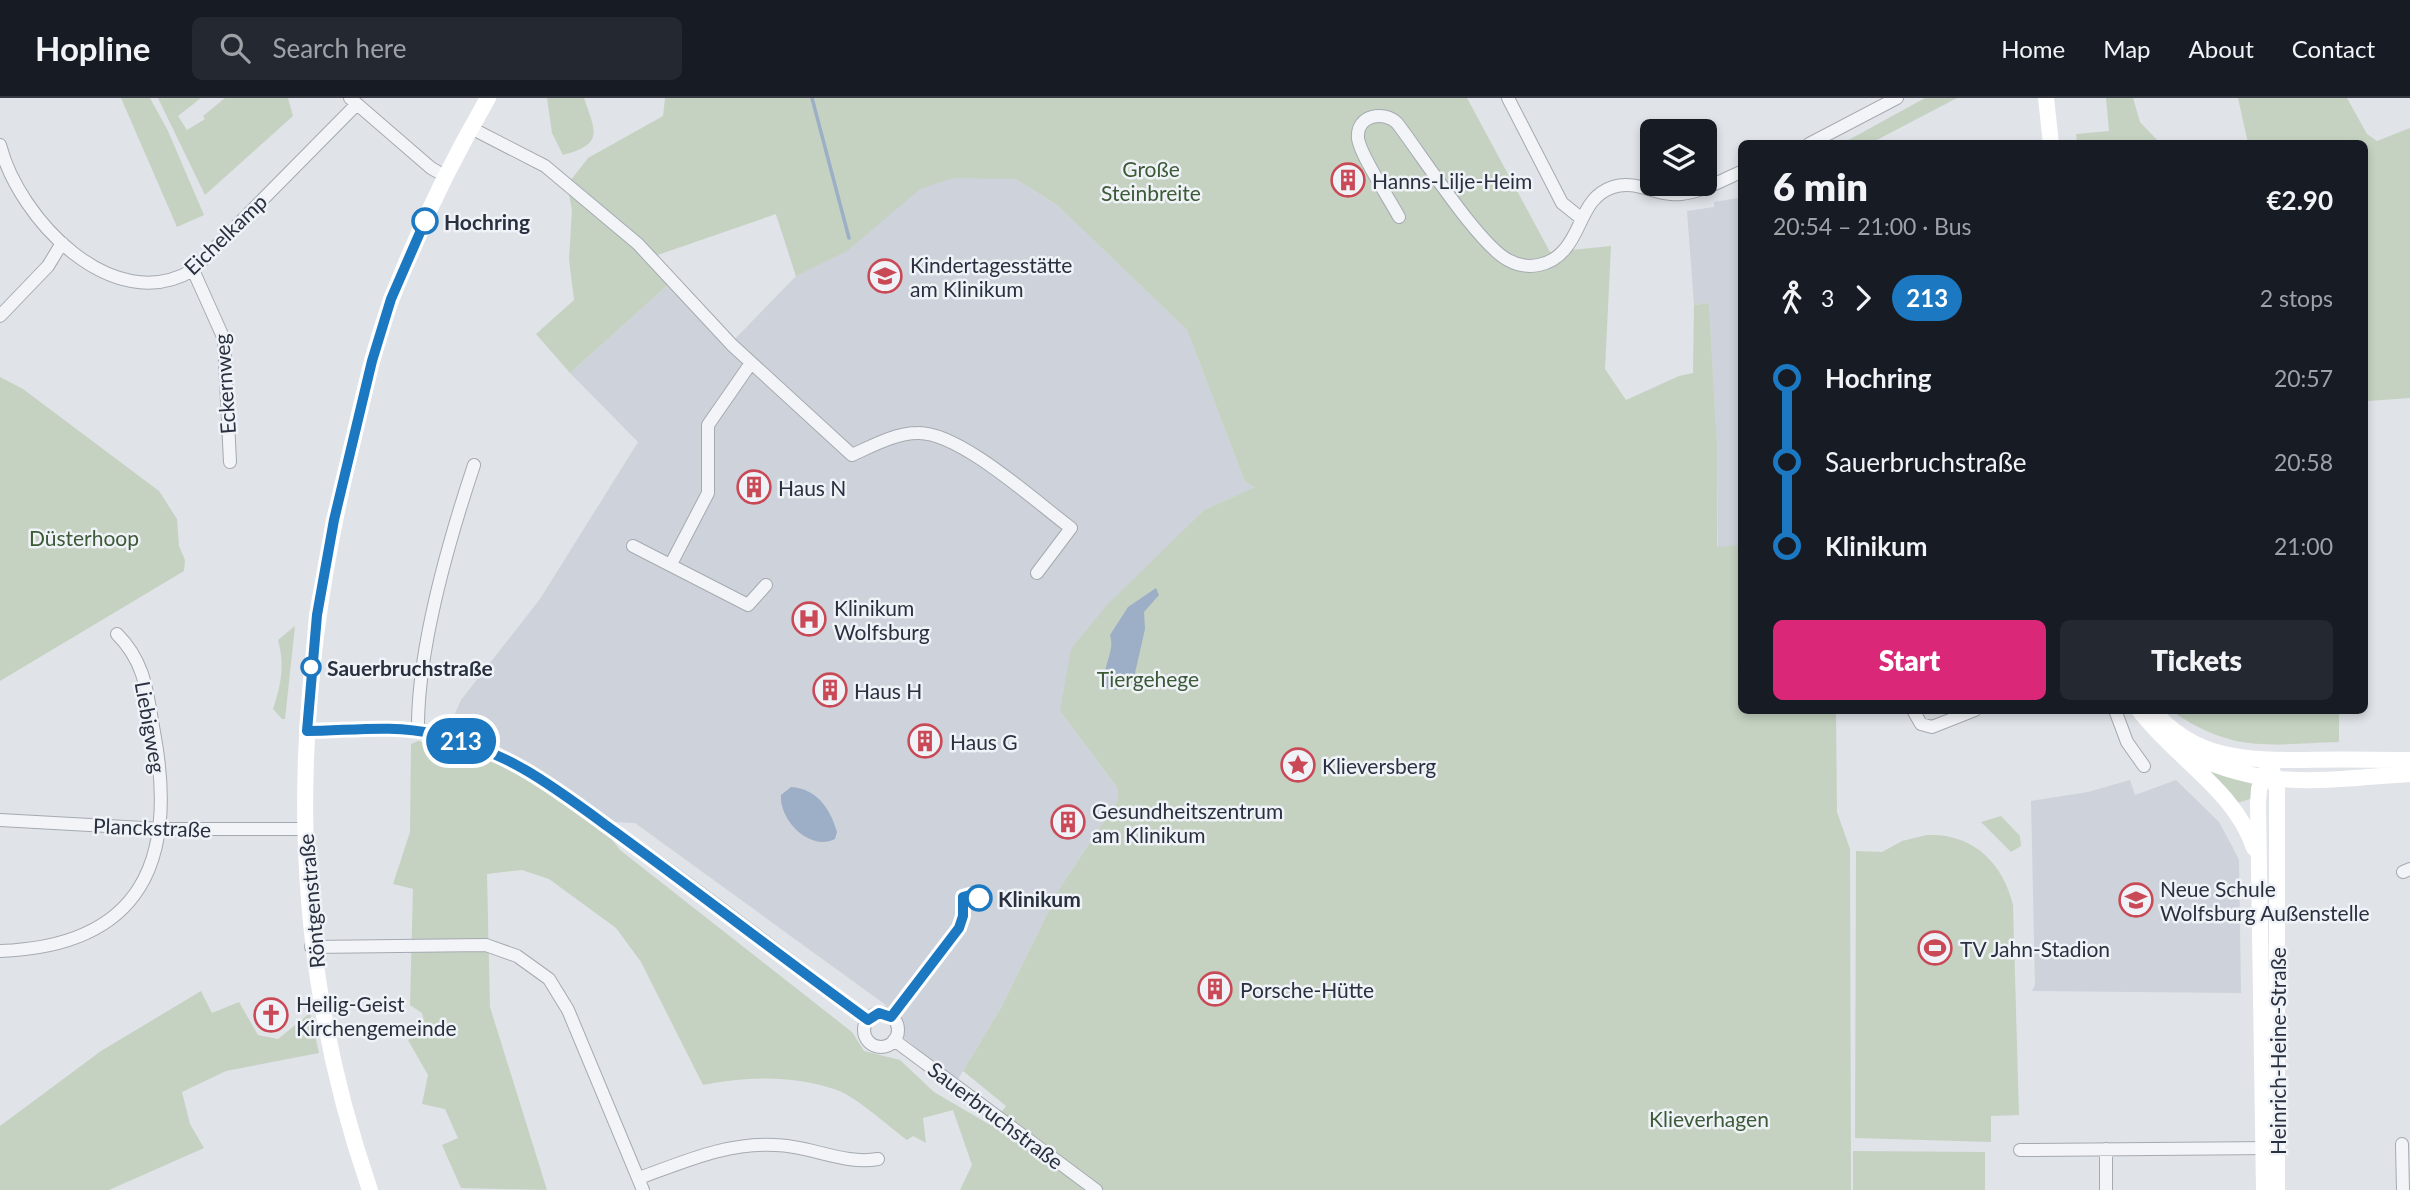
<!DOCTYPE html>
<html lang="en">
<head>
<meta charset="utf-8">
<style>
  :root { --surface:#171b24; --page:#242831; --text:#f1f3f6; --muted:#9ea1a6; --line:#363941; --accent:#db2777 }
  body { margin:0; font-family:Lato,sans-serif; background:var(--page); color:var(--text); height:100vh; display:flex; flex-direction:column; font-size:26px; white-space:nowrap }
  * { box-sizing:border-box; margin:0 }
  p { font-size:23px; color:var(--muted) }
  .icon { flex:none; width:38px; height:38px; fill:none; stroke:currentColor; stroke-width:2; stroke-linecap:round; stroke-linejoin:round }
  .map { position:relative; flex:1; overflow:hidden }
  .side { position:absolute; left:1738px; top:42px; width:630px; height:574px; display:flex; flex-direction:column; background:var(--surface); border-radius:10px; box-shadow:0 4px 10px #0003 }
  .side>* { flex:none }
  .badge { padding:0 14px; border-radius:23px; font-size:24px; line-height:46px }
  .fabs { position:absolute; left:1640px; top:21px; display:grid; gap:14px }
  .fabs a { display:grid; place-items:center; width:77px; height:77px; border-radius:10px; background:var(--surface); box-shadow:0 4px 10px #0003; font-size:35px }
  .map>.badge { position:absolute; translate:-50% -50%; box-shadow:0 0 0 4px #fff }
  .legs { display:flex; align-items:center; gap:10px; height:77px; padding:0 35px; font-size:23px }
  .legs p { margin-inline-start:auto }
  .summary { display:flex; align-items:center; justify-content:space-between; height:119px; padding:0 35px }
  h1 { font-size:38px; font-weight:800; line-height:52px }
  .button { display:flex; gap:14px; margin-top:auto; padding:14px 35px }
  .button a { flex:1; height:80px; border-radius:10px; background:var(--accent); color:#fff; font-size:28px; font-weight:800; line-height:80px; text-align:center }
  .button a+a { background:var(--page); color:var(--text) }
  ul { padding:0 35px; list-style:none }
  li { display:flex; align-items:center; gap:24px; height:84px; font-size:26px }
  li i { display:grid; place-items:center; width:10px; height:100%; margin:0 9px; background:currentColor }
  li i::after { content:''; width:18px; height:18px; margin:-9px; border:5px solid; border-radius:50%; background:var(--surface) }
  li p { margin-inline-start:auto }
  li:first-child i { background:linear-gradient(#0000 50%,currentColor 0) }
  li:last-child i { background:linear-gradient(currentColor 50%,#0000 0) }
  header { display:flex; align-items:center; gap:42px; box-sizing:border-box; height:98px; padding:0 35px; background:var(--surface); border-bottom:2px solid var(--line) }
  header strong { font-size:33px }
  nav { display:flex; gap:38px; margin-inline-start:auto; font-size:24px }
  .search { width:490px; height:63px; background:var(--page); display:flex; align-items:center; gap:18px; box-sizing:border-box; padding:0 24px; border-radius:10px; color:var(--muted); font-size:26px }
  .map>svg:first-child { display:block }
</style>
</head>
<body>
<header>
<strong>Hopline</strong>
<div class="search"><svg class="icon" aria-label="search" viewBox="0 0 24 24"><circle cx="10" cy="10" r="6"/><path d="M15 15l6 6"/></svg>Search here</div>
<nav><a>Home</a><a>Map</a><a>About</a><a>Contact</a></nav>
</header>
<div class="map">
<svg width="2410" height="1092" viewBox="0 0 2410 1092">
  <rect width="100%" height="100%" fill="#e0e3e8"/>
  <path fill="#ced2da" d="M956 45 1057 107 1187 232 1245 384 1255 389 1204 412 1164 452 1060 613 1117 689 1118 702 1060 790 1002 908 957 983 903 939 901 918 635 725 615 724 489 642 449 629 461 602 540 501 638 344 570 275 670 185 728 248 796 178 776 116Z
    M1738 100 1739 109 1741 108V573L1736 571 1718 519 1717 345 1709 205 1694 207 1687 113 1714 109V104Z
    M2130 682 2135 697 2176 682 2219 724 2232 748 2239 762 2241 895 2032 893 2035 887 2031 703 2088 694Z"/>
  <path fill="#c5d2c1" d="M121 0H150L168 33 204 117 177 129Z
    M158 0H201L178 18 187 32 205 21 203 18 225 0H288L293 18 205 97Z
    M547 0H584C595 33 605 46 563 57L552 35Z
    M665 0H1467L1550 154 1611 148 1605 271 1626 302 1679 278 1693 275 1694 207 1709 205 1717 345V449L1741 447V567L1737 571 1741 573V612L1836 613 1837 714 1850 751 1851 1092H960L972 1067 953 1012 923 1020 926 1045 913 1038 907 1042C888 1028 858 1000 837 992 793 977 748 978 703 987L641 864 616 830 549 781 522 772 487 776 490 909 547 1092 461 1090 442 1047 458 1040 445 1011 422 1006 428 977 408 942 426 930 422 915 410 907 413 791 393 786 410 734 411 646 418 643C440 650 465 650 487 658 521 671 602 721 620 752L852 934 864 953 900 962 934 994 992 1028 1006 1008 963 973 1002 908 1060 790 1118 702 1117 689 1060 613 1071 551 1107 507 1204 412 1255 389 1245 384 1187 232 1057 107 1015 81 953 80 920 91 847 153 796 178 776 116 649 160 670 185 570 275 536 236 574 202 569 161 572 112 567 87 588 60 663 18Z
    M1925 0H1957L1871 45H1843Z
    M2106 0H2133L2140 24 2160 45H2077L2076 36 2109 33Z
    M2238 0H2347L2367 36 2377 43 2410 30V300L2368 303 2364 307V46L2248 45Z
    M0 279 23 291 159 393 177 421 179 448 185 462 184 473 0 583Z
    M295 528 285 621H282L273 611C281 587 285 567 278 542Z
    M2172 613H2339V644C2268 646 2234 656 2172 613Z
    M2207 672 2252 686 2253 700 2237 705Z
    M2001 718 2020 738 2021 748 2011 754 1981 724Z
    M1927 737C1973 735 2003 765 2013 807L2019 1017 1991 1018V1044L1855 1040 1856 753 1882 754 1902 743Z
    M201 893 212 915 239 904 258 937 278 941 310 915 319 955 226 973 182 994 190 1026 204 1050 109 1092H0V1028L101 953Z
    M1853 1053 1985 1054V1092H1853Z"/>
  <path fill="#9cafc7" d="M1156 490 1159 497 1144 514 1145 531 1133 584 1116 592 1106 590C1099 572 1116 555 1110 537L1128 509Z
    M791 689C817 691 830 710 837 734L835 741C810 754 779 722 781 697Z"/>
  <g fill="none" stroke-linecap="round" stroke-linejoin="round">
    <path stroke="#9cafc7" stroke-width="3.5" d="M812 0 849 140"/>
    <defs>
      <path id="street" d="M350 0 431 70 445 78
        M1508 0 1562 105 1582 121
        M471 30 545 68 638 146 732 247 852 357C872 348 895 335 918 335 960 334 1036 404 1071 430L1037 475
        M1809 46 1897 0
        M0 47C19 121 113 220 193 172L356 7
        M1399 119C1390 102 1359 55 1358 40 1356 17 1384 12 1397 25 1421 56 1478 146 1508 162 1528 173 1551 168 1565 151 1583 130 1583 99 1613 89 1637 81 1658 99 1681 96 1702 94 1722 82 1741 74
        M193 172 224 241 230 364
        M0 218 48 168 62 145
        M633 448 748 507 766 487
        M671 466 708 395V327L751 265
        M1913 612 1921 626 1932 629 1975 612
        M2115 612 2127 644 2144 668
        M307 633C349 634 393 626 434 636 510 653 550 688 611 731 699 791 782 858 868 922
        M418 633C417 551 448 445 474 367
        M0 722 161 731H304
        M2403 774 2410 771
        M311 849 486 847 517 858 549 881 568 912 643 1092
        M0 853C142 848 178 762 154 634 147 596 146 565 117 536
        M864 932a17 17 0 1 1 34 0a17 17 0 1 1-34 0Z
        M894 942 1096 1092
        M2402 1046 2403 1092
        M2020 1052 2272 1050
        M639 1080C684 1064 727 1044 776 1047 811 1048 844 1067 878 1061
        M2106 1092V1051"/>
    </defs>
    <use href="#street" stroke="#a5aab2" stroke-width="14"/>
    <use href="#street" stroke="#f3f4f7" stroke-width="12"/>
    <path stroke="#fff" stroke-width="16" d="M2046 0 2051 46
      M2139 612C2175 660 2235 692 2254 750
      M2153 612C2194 662 2247 662 2306 662 2341 661 2375 662 2410 662
      M2189 655C2264 694 2329 681 2410 676
      M2270 663 2277 692V1092
      M370 1092C286 850 289 611 348 364 361 309 372 253 392 200 418 131 451 64 488 0
      M2264 1092 2258 705 2259 691 2270 663"/>
  </g>
  <g fill="none" stroke-linecap="round" stroke-linejoin="round">
    <defs>
      <path id="line-1" d="M425 123 391 201 372 263 334 422 317 517 307 633C348 633 393 626 434 636 505 652 550 686 607 728 694 791 780 858 868 922L879 915 891 919 959 830 963 818V799L970 797 979 800"/>
    </defs>
    <use href="#line-1" stroke="#fff" stroke-width="16"/>
    <use href="#line-1" stroke="#1c78c0" stroke-width="10"/>
  </g>
  <defs>
    <symbol id="building-ring" viewBox="-11 -11 22 22"><circle r="9.5" fill="#eff2f6" stroke="#c94956" stroke-width="1.5"/><path d="M-4-6H4V6H1V3H-1V6H-4ZM-2.5-4.3h1.7v1.8h-1.7ZM.8-4.3h1.7v1.8H.8ZM-2.5-1h1.7V.8h-1.7ZM.8-1h1.7V.8H.8Z" fill="#c94956"/></symbol>
    <symbol id="school-ring" viewBox="-11 -11 22 22"><circle r="9.5" fill="#eff2f6" stroke="#c94956" stroke-width="1.5"/><path d="M0-5L7-2L0 1L-7-2ZM-4 1L0 2.5L4 1V4Q0 6-4 4Z" fill="#c94956"/></symbol>
    <symbol id="hospital-ring" viewBox="-11 -11 22 22"><circle r="9.5" fill="#eff2f6" stroke="#c94956" stroke-width="1.5"/><path d="M-5-5h3v3.5h4V-5h3V5h-3V1.5h-4V5h-3Z" fill="#c94956"/></symbol>
    <symbol id="sight-ring" viewBox="-11 -11 22 22"><circle r="9.5" fill="#eff2f6" stroke="#c94956" stroke-width="1.5"/><path d="M0-6L1.8-2.2L6-1.7L2.9 1.2L3.7 5.4L0 3.3L-3.7 5.4L-2.9 1.2L-6-1.7L-1.8-2.2Z" fill="#c94956"/></symbol>
    <symbol id="stadium-ring" viewBox="-11 -11 22 22"><circle r="9.5" fill="#eff2f6" stroke="#c94956" stroke-width="1.5"/><path d="M0-5a6.5 5 0 1 0 0 10a6.5 5 0 1 0 0-10ZM-3.5-1.8h7v3.6h-7Z" fill="#c94956"/></symbol>
    <symbol id="church-ring" viewBox="-11 -11 22 22"><circle r="9.5" fill="#eff2f6" stroke="#c94956" stroke-width="1.5"/><path d="M-1.2-6h2.4v3.5h3.3v2.4h-3.3V6h-2.4V-.1h-3.3v-2.4h3.3Z" fill="#c94956"/></symbol>
  </defs>
  <g fill-rule="evenodd">
    <use href="#building-ring" x="1329" y="63" width="38" height="38"/>
    <use href="#school-ring" x="866" y="159" width="38" height="38"/>
    <use href="#building-ring" x="735" y="370" width="38" height="38"/>
    <use href="#hospital-ring" x="790" y="502" width="38" height="38"/>
    <use href="#building-ring" x="811" y="573" width="38" height="38"/>
    <use href="#building-ring" x="906" y="624" width="38" height="38"/>
    <use href="#sight-ring" x="1279" y="648" width="38" height="38"/>
    <use href="#building-ring" x="1049" y="705" width="38" height="38"/>
    <use href="#school-ring" x="2117" y="783" width="38" height="38"/>
    <use href="#stadium-ring" x="1916" y="831" width="38" height="38"/>
    <use href="#building-ring" x="1196" y="872" width="38" height="38"/>
    <use href="#church-ring" x="252" y="898" width="38" height="38"/>
  </g>
  <g fill="#fff" stroke="#1c78c0" stroke-width="3.5">
    <circle cx="425" cy="123" r="12"/>
    <circle cx="311" cy="569" r="9"/>
    <circle cx="979" cy="800" r="12"/>
  </g>
  <g text-anchor="middle" dominant-baseline="central" stroke-width="5" stroke-linejoin="round" paint-order="stroke">
    <g font-size="21" fill="#3c5a37" stroke="#eff2f6">
      <text x="1151" y="70">Große<tspan x="1151" dy="24">Steinbreite</tspan></text>
      <text x="84" y="439">Düsterhoop</text>
      <text x="1148" y="580">Tiergehege</text>
      <text x="1709" y="1020">Klieverhagen</text>
    </g>
    <g font-size="21" fill="#29303f" stroke="#eff2f6" text-anchor="start">
      <text x="1372" y="82">Hanns-Lilje-Heim</text>
      <text x="910" y="166">Kindertagesstätte<tspan x="910" dy="24">am Klinikum</tspan></text>
      <text x="778" y="389">Haus N</text>
      <text x="834" y="509">Klinikum<tspan x="834" dy="24">Wolfsburg</tspan></text>
      <text x="854" y="592">Haus H</text>
      <text x="950" y="643">Haus G</text>
      <text x="1322" y="667">Klieversberg</text>
      <text x="1092" y="712">Gesundheitszentrum<tspan x="1092" dy="24">am Klinikum</tspan></text>
      <text x="2160" y="790">Neue Schule<tspan x="2160" dy="24">Wolfsburg Außenstelle</tspan></text>
      <text x="1960" y="850">TV Jahn-Stadion</text>
      <text x="1240" y="891">Porsche-Hütte</text>
      <text x="296" y="905">Heilig-Geist<tspan x="296" dy="24">Kirchengemeinde</tspan></text>
    </g>
    <g font-size="21" font-weight="bold" fill="#29303f" stroke="#eff2f6" text-anchor="start">
      <text x="444" y="123">Hochring</text>
      <text x="327" y="569">Sauerbruchstraße</text>
      <text x="998" y="800">Klinikum</text>
    </g>
    <g font-size="21" fill="#29303f" stroke="#eff2f6">
      <text transform="translate(225 136) rotate(-44)">Eichelkamp</text>
      <text transform="translate(224 286) rotate(-94)">Eckernweg</text>
      <text transform="translate(151 629) rotate(80)">Liebigweg</text>
      <text transform="translate(152 729) rotate(2)">Planckstraße</text>
      <text transform="translate(311 803) rotate(-95)">Röntgenstraße</text>
      <text transform="translate(2277 953) rotate(-90)">Heinrich-Heine-Straße</text>
      <text transform="translate(996 1017) rotate(37)">Sauerbruchstraße</text>
    </g>
  </g>
</svg>
<div class="fabs">
<a><svg class="icon" aria-label="layers" viewBox="0 0 24 24"><path d="M12 4l9 5-9 5-9-5zM3 14l9 5 9-5"/></svg></a>
</div>
<b class="badge" style="left:461px;top:643px;background:#1c78c0;color:#fff">213</b>
<section class="side">
<div class="summary"><div><h1>6 min</h1><p>20:54 – 21:00 · Bus</p></div><b>€2.90</b></div>
<div class="legs"><svg class="icon" aria-label="walk" viewBox="0 0 24 24"><circle cx="13" cy="4" r="2"/><path d="M13 8l-2 6 4 7M11 14l-3 7M7 12l3-4h3l4 4"/></svg>3<svg class="icon" aria-label="forward" viewBox="0 0 24 24"><path d="M9 5l7 7-7 7"/></svg><b class="badge" style="background:#1c78c0;color:#fff">213</b><p>2 stops</p></div>
<ul>
<li><i style="color:#1c78c0"></i><b>Hochring</b><p>20:57</p></li>
<li><i style="color:#1c78c0"></i><span>Sauerbruchstraße</span><p>20:58</p></li>
<li><i style="color:#1c78c0"></i><b>Klinikum</b><p>21:00</p></li>
</ul>
<div class="button"><a>Start</a><a>Tickets</a></div>
</section>
</div>
</body>
</html>
